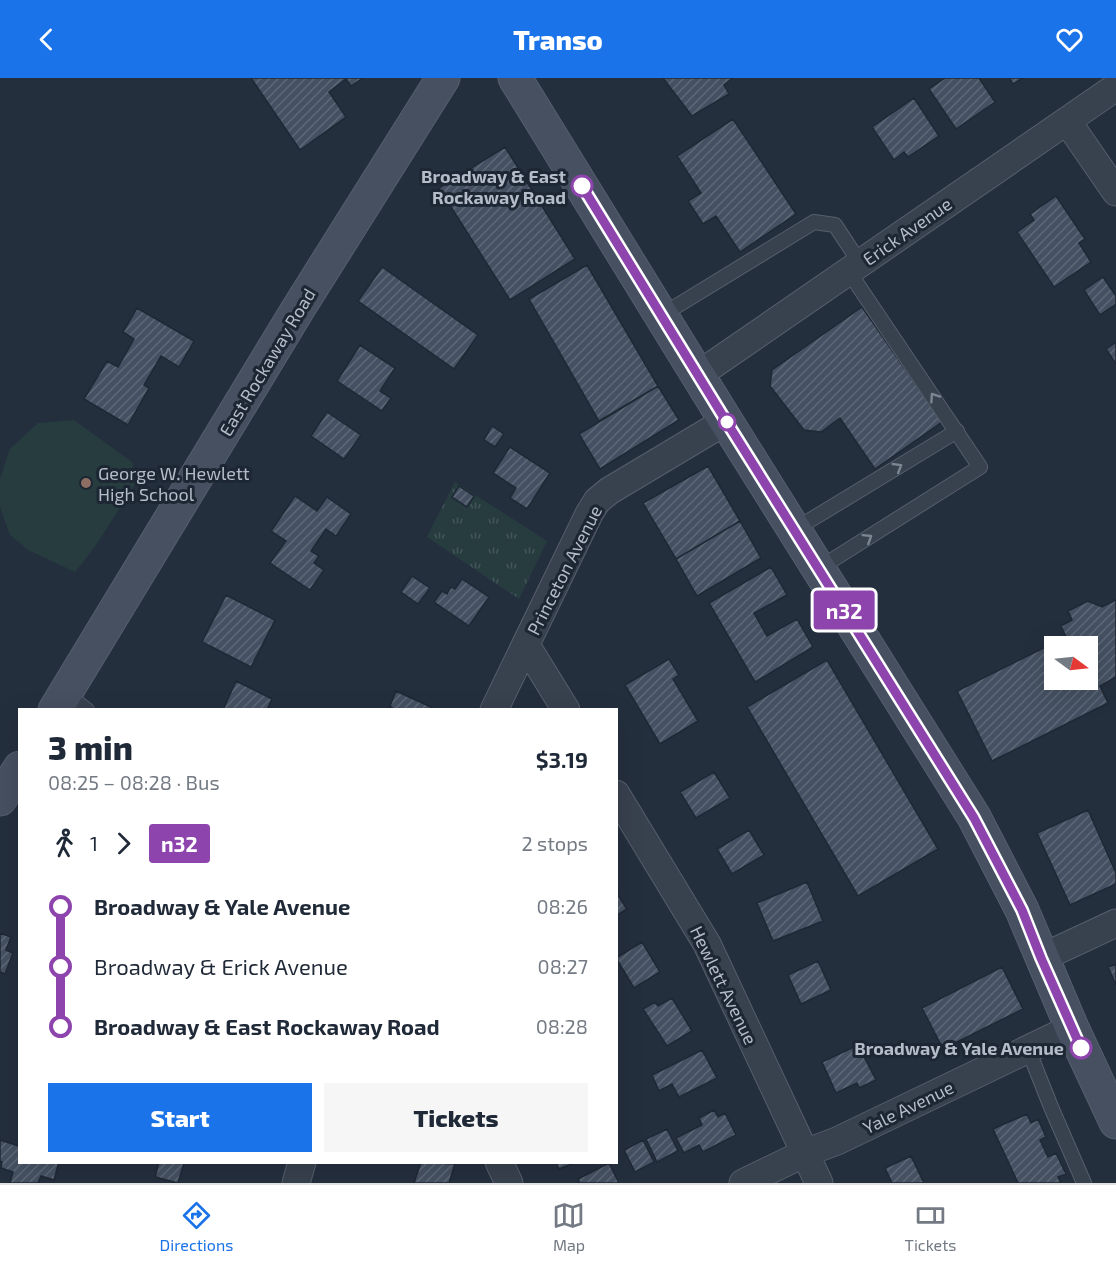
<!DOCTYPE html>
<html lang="en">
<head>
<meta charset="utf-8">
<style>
  :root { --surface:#fff; --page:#f6f6f7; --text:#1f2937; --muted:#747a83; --line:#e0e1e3; --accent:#1a73e8 }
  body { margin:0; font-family:"Exo 2",sans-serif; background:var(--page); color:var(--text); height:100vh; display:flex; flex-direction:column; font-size:22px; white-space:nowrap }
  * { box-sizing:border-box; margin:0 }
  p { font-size:20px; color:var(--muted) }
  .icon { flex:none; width:33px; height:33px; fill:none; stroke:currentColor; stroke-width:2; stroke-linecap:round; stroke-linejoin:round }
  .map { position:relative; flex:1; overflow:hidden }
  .sheet { position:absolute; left:18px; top:630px; width:600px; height:456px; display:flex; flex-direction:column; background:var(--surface); border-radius:0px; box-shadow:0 6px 24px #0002 }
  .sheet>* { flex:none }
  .badge { padding:0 12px; border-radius:4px; font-size:21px; line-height:39px }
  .needle { width:39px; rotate:105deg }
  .fabs { position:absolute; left:1044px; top:558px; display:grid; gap:12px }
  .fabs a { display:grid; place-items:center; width:54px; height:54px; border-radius:0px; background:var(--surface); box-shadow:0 6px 24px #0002; font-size:30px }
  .map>.badge { position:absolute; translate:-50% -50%; box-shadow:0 0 0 3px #fff }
  .legs { display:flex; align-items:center; gap:9px; height:66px; padding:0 30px; font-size:20px }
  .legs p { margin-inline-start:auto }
  .headline { display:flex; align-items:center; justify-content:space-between; height:102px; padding:0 30px }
  h1 { font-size:33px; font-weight:800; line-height:45px }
  .action { display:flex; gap:12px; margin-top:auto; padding:12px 30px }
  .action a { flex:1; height:69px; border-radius:0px; background:var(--accent); color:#fff; font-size:24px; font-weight:800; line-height:69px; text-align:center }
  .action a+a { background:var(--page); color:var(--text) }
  ul { padding:0 30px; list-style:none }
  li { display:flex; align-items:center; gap:21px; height:60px; font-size:22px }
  li i { display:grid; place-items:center; width:9px; height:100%; margin:0 8px; background:currentColor }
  li i::after { content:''; width:15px; height:15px; margin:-8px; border:4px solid; border-radius:50%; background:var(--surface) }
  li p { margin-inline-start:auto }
  li:first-child i { background:linear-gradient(#0000 50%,currentColor 0) }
  li:last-child i { background:linear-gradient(currentColor 50%,#0000 0) }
  header { display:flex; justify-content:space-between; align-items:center; height:78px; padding:0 30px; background:var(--accent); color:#fff; font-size:27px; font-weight:800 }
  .dock { display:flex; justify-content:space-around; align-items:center; height:84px; border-top:2px solid var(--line); background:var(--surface); font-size:16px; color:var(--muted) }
  .dock a { display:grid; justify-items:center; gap:3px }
  .dock .on { color:var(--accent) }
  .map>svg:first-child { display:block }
</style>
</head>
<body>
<header><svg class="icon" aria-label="back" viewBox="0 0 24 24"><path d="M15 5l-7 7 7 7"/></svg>Transo<svg class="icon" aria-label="heart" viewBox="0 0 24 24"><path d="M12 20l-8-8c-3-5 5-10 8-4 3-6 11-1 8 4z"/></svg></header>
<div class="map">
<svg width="1116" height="1105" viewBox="0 0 1116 1105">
  <defs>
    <pattern id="grass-tufts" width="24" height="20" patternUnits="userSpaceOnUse" patternTransform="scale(1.5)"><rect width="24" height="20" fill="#263c3f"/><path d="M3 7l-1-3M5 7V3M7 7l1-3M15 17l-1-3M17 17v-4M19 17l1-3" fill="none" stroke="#435659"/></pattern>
    <pattern id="building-hatch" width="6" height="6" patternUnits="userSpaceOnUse" patternTransform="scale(1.5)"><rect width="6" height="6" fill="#455162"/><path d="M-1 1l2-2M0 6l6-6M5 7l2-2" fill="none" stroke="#5d6877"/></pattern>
  </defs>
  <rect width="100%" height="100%" fill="#242f3e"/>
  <path fill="url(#grass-tufts)" d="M455 404 547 463 519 521 427 459Z"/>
  <path fill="#263c3f" d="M74 342 132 384 136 405 94 470 75 494 28 472 10 457 0 429V400L10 371 38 345Z"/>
  <path fill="url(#building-hatch)" stroke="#1f2835" stroke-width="1.5" fill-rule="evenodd" d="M251 0H363L351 8 346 1 329 14 346 39 300 72Z
    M663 0H733L724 7 729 16 692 38Z
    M945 0H979L995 24 956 51 929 11Z
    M1009 0H1023L1013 6Z
    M914 20 939 58 908 79 904 74 894 82 872 49Z
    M733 41 796 136 740 174 716 138 703 146 688 123 701 115 677 78Z
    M505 69 575 181 510 222 439 110Z
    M1056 118 1085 161 1079 165 1091 184 1054 209 1017 154 1034 142 1030 136Z
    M587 187 658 308 599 343 529 221Z
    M382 189 478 257 454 291 358 223Z
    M1103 199 1116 218V226L1100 237 1084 212Z
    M862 229 942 344 875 391 840 340 821 354 804 352 770 308 772 292Z
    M137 230 194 263 179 289 161 278 144 307 149 310 128 347 84 321 107 283 118 289 134 261 123 254Z
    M1116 264V286L1106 271Z
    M360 267 395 290 380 313 391 320 382 333 337 303Z
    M658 308 679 342 600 391 579 356Z
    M327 334 361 357 344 381 311 358Z
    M492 348 504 356 495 369 484 362Z
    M510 369 550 395 527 431 510 420 516 410 493 395Z
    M708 388 740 443 676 481 643 425Z
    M459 408 474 418 467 429 452 419Z
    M295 418 317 433 327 419 351 436 336 458 326 451 311 473 319 478 314 485 324 492 310 512 270 485 286 463 271 453Z
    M740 443 761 480 697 518 676 481Z
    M771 489 787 517 754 535 767 558 797 541 813 569 755 604 709 525Z
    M412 498 430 510 418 526 401 514Z
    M462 501 489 519 469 548 434 524 442 513 447 516 451 509 455 511Z
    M226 517 275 542 251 589 202 564Z
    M1116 522V599L1100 608 1108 625 992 683 957 613 1066 559 1061 548 1072 542 1068 533 1088 523 1102 529ZM1054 568H1088V602H1054Z
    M669 581 679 597 673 601 698 643 660 666 625 607Z
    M827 582 938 771 858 818 747 629Z
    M236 603 272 621 267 632H223Z
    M396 613 431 629 430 632H395L390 628Z
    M714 694 730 720 696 740 680 714Z
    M1088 732 1116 795V806L1070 827 1037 755Z
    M749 752 764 777 732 796 717 771Z
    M807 804 823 843 773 863 757 825Z
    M616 814 627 831 616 838Z
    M0 855 11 859 6 872 13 875 5 896 0 894Z
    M642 864 660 894 634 910 616 880Z
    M818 883 831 912 801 926 788 897Z
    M1116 886V907L1108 889Z
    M1002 889 1023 931 943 971 922 930Z
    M672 920 692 953 667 968 643 931 655 924 658 928Z
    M858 967 876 1002 859 1010 857 1005 836 1015 822 984Z
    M702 972 717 1000 679 1019 672 1006 659 1013 652 997Z
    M714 1032 718 1039 725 1035 736 1057 703 1074 699 1067 684 1075 676 1060 702 1047 699 1040Z
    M1027 1036 1031 1045 1038 1041 1046 1059 1040 1062 1048 1079 1056 1075 1066 1096 1058 1099 1061 1105H1018L993 1051Z
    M667 1051 678 1073 657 1084 646 1061Z
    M0 1062 19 1068 20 1065V1084H59L54 1102 41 1098 38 1105H10L13 1094 1 1090 2 1084 0 1083Z
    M643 1062 654 1084 635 1094 624 1072Z
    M911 1078 924 1105H892L885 1090Z
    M159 1084 184 1085 178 1105 155 1099Z
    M421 1084 455 1086 449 1105H414Z
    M556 1084H577L559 1091Z
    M609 1085 619 1105H580L578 1101Z"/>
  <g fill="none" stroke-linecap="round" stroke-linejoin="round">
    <defs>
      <path id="service" d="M662 237 814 144 835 147 860 185
        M794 452 957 353
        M818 491 980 389 849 194
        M65 615 87 632
        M1028 971 1051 1029 1084 1105"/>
      <path id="minor" d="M1067 43 1116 114
        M698 297 1116 9
        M526 567 566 632
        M494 632 589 436 597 423 609 413 726 343
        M616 716 707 866 819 1105
        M1041 880 1116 845
        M499 1084 509 1105
        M296 1105 302 1084
        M743 1105 805 1075 837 1063 1072 950"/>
      <path id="secondary" d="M515 0 726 343 974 739 1022 832 1072 950 1116 1044
        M55 632 298 231 443 0
        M0 721 20 690"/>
    </defs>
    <use href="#service" stroke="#565f6c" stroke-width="16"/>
    <use href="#minor" stroke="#565f6c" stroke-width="29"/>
    <use href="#secondary" stroke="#565f6c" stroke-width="35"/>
    <use href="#service" stroke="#38414e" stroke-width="14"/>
    <use href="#minor" stroke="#38414e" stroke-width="27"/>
    <use href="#secondary" stroke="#465061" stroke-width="33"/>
  </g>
  <defs><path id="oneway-chevron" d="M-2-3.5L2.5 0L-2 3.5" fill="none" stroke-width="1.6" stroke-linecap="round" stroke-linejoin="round" transform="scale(1.5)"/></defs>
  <g stroke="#7c8592">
    <use href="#oneway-chevron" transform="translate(934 319) rotate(-124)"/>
    <use href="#oneway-chevron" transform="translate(898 389) rotate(-31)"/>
    <use href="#oneway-chevron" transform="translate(868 460) rotate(-32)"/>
  </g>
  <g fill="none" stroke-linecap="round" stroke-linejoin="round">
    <defs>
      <path id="line-1" d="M582 108 726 343 974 740 1022 832 1041 880 1081 970"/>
    </defs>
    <use href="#line-1" stroke="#fff" stroke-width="14"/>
    <use href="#line-1" stroke="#8e44ad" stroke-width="9"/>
  </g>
  <g fill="#fff" stroke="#8e44ad" stroke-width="3">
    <circle cx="582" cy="108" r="10"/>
    <circle cx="727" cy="344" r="8"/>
    <circle cx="1081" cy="970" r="10"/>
  </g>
  <circle fill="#8d6e63" stroke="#1d2633" stroke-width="2" cx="86" cy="405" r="6"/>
  <g text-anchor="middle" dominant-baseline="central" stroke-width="6" stroke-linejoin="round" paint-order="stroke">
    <g font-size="18" font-weight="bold" fill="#b4bcc9" stroke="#1d2633" text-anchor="end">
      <text x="566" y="98">Broadway &amp; East<tspan x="566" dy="21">Rockaway Road</tspan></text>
      <text x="1064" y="970">Broadway &amp; Yale Avenue</text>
    </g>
    <g font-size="18" fill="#b4bcc9" stroke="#1d2633">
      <text transform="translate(907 153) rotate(-35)">Erick Avenue</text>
      <text transform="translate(267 284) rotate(-59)">East Rockaway Road</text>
      <text transform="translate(564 492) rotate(-63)">Princeton Avenue</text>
      <text transform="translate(724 907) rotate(64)">Hewlett Avenue</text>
      <text transform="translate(908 1029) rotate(-26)">Yale Avenue</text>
    </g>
    <g font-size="18" fill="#b4bcc9" stroke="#1d2633" text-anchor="start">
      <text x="98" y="395">George W. Hewlett<tspan x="98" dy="21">High School</tspan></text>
    </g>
  </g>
</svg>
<div class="fabs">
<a><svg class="needle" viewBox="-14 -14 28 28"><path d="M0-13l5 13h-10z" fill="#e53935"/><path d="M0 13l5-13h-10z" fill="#747a83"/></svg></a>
</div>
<b class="badge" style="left:844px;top:532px;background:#8e44ad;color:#fff">n32</b>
<section class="sheet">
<div class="headline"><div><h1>3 min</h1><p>08:25 – 08:28 · Bus</p></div><b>$3.19</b></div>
<div class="legs"><svg class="icon" aria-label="walk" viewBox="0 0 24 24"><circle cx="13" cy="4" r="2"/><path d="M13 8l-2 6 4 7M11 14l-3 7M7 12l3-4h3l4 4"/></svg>1<svg class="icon" aria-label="forward" viewBox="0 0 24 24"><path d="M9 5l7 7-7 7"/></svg><b class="badge" style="background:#8e44ad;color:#fff">n32</b><p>2 stops</p></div>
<ul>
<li><i style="color:#8e44ad"></i><b>Broadway &amp; Yale Avenue</b><p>08:26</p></li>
<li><i style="color:#8e44ad"></i><span>Broadway &amp; Erick Avenue</span><p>08:27</p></li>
<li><i style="color:#8e44ad"></i><b>Broadway &amp; East Rockaway Road</b><p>08:28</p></li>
</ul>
<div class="action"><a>Start</a><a>Tickets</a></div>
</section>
</div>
<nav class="dock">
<a class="on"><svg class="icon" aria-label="directions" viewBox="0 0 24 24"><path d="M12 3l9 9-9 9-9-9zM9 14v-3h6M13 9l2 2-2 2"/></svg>Directions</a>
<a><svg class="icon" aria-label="map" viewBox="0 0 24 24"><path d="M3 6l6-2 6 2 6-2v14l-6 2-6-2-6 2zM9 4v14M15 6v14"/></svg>Map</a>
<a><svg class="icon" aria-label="tickets" viewBox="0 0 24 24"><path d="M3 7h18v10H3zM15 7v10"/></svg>Tickets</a>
</nav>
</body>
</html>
